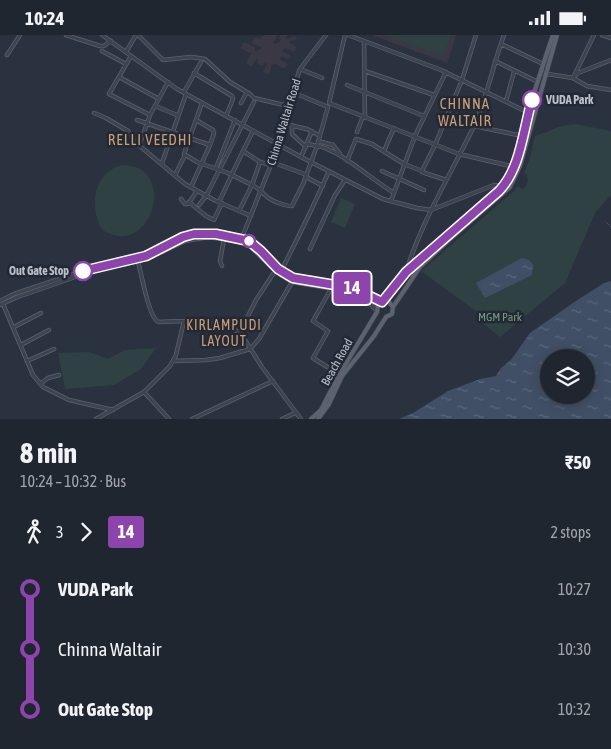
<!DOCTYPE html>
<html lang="en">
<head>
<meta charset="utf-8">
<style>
  :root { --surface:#20262f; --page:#282e37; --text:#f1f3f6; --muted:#a2a5aa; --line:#3d434b }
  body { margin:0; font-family:"Asap Condensed",sans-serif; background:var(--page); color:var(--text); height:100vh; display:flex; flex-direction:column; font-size:19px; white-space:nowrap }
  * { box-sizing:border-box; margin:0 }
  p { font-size:16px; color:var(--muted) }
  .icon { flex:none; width:28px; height:28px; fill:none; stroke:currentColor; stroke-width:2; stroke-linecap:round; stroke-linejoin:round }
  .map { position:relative; height:384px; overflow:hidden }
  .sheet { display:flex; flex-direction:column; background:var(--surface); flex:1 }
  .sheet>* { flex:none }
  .badge { padding:0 10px; border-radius:4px; font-size:18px; line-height:32px }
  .controls { position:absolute; left:540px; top:314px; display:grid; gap:10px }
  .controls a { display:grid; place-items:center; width:55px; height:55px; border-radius:50%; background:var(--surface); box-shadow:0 2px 12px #0003,0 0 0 1px var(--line); font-size:25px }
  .map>.badge { position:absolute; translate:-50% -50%; box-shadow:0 0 0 2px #fff }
  .legs { display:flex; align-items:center; gap:8px; height:55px; padding:0 20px; font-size:16px }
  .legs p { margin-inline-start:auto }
  .head { display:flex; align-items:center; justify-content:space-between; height:85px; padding:0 20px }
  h1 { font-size:28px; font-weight:700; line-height:38px }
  ul { padding:0 20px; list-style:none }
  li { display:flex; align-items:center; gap:18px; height:60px; font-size:19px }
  li i { display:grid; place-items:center; width:8px; height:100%; margin:0 6px; background:currentColor }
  li i::after { content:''; width:12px; height:12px; margin:-6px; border:4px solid; border-radius:50%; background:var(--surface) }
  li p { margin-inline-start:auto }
  li:first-child i { background:linear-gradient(#0000 50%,currentColor 0) }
  li:last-child i { background:linear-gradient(currentColor 50%,#0000 0) }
  .status { display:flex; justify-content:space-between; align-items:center; height:35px; padding:0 25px; background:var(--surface); direction:ltr }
  .status svg { height:14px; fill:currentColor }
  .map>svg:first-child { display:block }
</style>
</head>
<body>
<div class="status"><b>10:24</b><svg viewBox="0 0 49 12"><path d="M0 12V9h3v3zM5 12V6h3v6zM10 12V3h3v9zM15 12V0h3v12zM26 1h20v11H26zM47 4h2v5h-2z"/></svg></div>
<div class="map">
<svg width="611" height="384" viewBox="0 0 611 384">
  <defs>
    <pattern id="water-ripples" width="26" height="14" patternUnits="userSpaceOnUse" patternTransform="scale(1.25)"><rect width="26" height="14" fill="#414f66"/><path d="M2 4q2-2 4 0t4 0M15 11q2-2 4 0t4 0" fill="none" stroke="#5a677b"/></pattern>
  </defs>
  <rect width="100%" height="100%" fill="#2a323f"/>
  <path fill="#3a3844" d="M266 0H278L273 8 274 9 280 7 281 4 279 3 280 0H288L286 3 287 4 295 1 297 5 290 6 289 8 297 12 294 17 285 13 282 16 291 21 289 24 282 21 280 24 288 29 284 34 276 29 272 30 269 40 263 37 267 29 264 28 262 31 257 28 258 25 256 24 252 32 246 28 250 20 252 19 250 17 249 18 240 13 244 7 255 12V16L262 14 261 12 251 8 255 2 260 4 261 2Z
    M372 0H456L447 28Z"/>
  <path fill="#2f4143" d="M383 0H452L443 21Z
    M576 89 611 96V160L595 178 565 248 500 302 481 287 480 279 473 274 421 236 514 156 517 151 524 154 528 147 527 140 524 138 530 123 535 101 547 97 558 92Z
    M121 130C178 129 153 219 108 198 100 195 98 187 96 179 92 158 99 137 121 130Z
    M341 163 355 169 345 193 331 187Z
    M156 313 141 334 114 350 65 354 58 318 89 317 108 324 125 315Z"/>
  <path fill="url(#water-ripples)" fill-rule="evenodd" d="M522 223 529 225 533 230 532 240 485 263 476 248Z
    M611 246V384H399L413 378 448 356 480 344 496 341 501 333 511 325 530 298 573 268 604 248ZM549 322H586V360H549Z"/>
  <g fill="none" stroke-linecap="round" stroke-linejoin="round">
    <path stroke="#414f66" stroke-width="1" d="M606 187 611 192"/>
    <defs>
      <path id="minor" d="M66 0 100 11H104L111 6
        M102 0 177 54 301 122 383 164 417 173 431 175 494 150 503 151 507 155
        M138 0 163 25 191 22 205 24 230 47 250 59 254 63 288 71
        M345 0 329 68 459 119 515 132
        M348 0 441 35 533 80
        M602 0 611 3
        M364 6 365 83
        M501 9 541 28
        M102 16 126 29
        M126 17 136 0
        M7 20 20 0
        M131 21 109 59 150 80 168 47
        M611 25 578 38 573 43 587 51 611 55
        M495 26 536 46
        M300 34 322 43
        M365 36 434 60
        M194 38 232 61 233 64 226 81
        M541 38 573 43 594 0
        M119 42 159 64
        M347 50 424 81
        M184 57 201 27
        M292 57 328 72 317 111C339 114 372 145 394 158
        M506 66 514 37
        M202 68 184 119 197 127 228 138 252 150 239 176
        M241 68 247 57
        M155 71 177 80
        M94 78 106 83 128 96 135 107 185 149 216 166 251 181
        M137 85 210 110 191 152
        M196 85 213 95 214 98 210 110
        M285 89 307 94 320 101
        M292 90V99L306 112
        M474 91 523 101
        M253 96 243 116 260 127 271 130
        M357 97 363 81
        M318 106 333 110 340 119
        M139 111 150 80
        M384 116 394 93
        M301 122 312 96
        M347 126 356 104 372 109 404 129 422 136 435 110 462 45 476 0
        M260 127 252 150C259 153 260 156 265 160 271 166 284 171 292 171L303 149 317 111 308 109
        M272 127 307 140
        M162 128 186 59
        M216 133 235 85
        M382 136 424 155
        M422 137 446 145
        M175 140 185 120
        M306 142 323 151
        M181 164 185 169H188L197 156
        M391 166 415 101 446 37
        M189 167 206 181 214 185 222 168
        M219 167 243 116
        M199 170 206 161 254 67
        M241 205 280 107 292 57 300 34 326 0
        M310 214 335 160 345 145
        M138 227C142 240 148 280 158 287L184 286 216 289 240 297 262 332 301 384
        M222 231 220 226 224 204
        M281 236C298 203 314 170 329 136
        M406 237C422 185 451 139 474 91 487 62 493 30 504 0
        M332 252 313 286 328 296 313 323 340 340
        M0 266 14 259 77 238 103 230 146 221 183 203 207 198 236 202 249 206 261 216 278 234 293 243 353 253 382 267
        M3 269 33 340 43 352 69 365 113 375
        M0 270 15 263 95 235 147 224 185 206 209 202 241 207 250 211 275 236 292 247 352 257 364 263 377 276
        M14 292 41 278
        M240 297 256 265 275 236
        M21 310 49 295
        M27 326 54 314
        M173 326 206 325 220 323 250 314 259 304 292 247
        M40 349 48 343 59 340
        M144 357 169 384
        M96 384 144 357 170 331 176 320 184 286
        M192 384 273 346
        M282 384 295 378"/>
      <path id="major" d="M383 266 406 237 499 156C519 136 521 104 528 77 536 52 544 26 553 0
        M377 277 378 270 383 266 389 267 393 272
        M311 384 321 375 339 340 377 277
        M318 384 329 369 342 341 374 301 386 282 392 279 393 272 420 232 450 204 510 152 520 131 557 0"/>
    </defs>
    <use href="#minor" stroke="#5b626d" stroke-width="4.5"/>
    <use href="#major" stroke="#474d59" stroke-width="5"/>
    <use href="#minor" stroke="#3d4450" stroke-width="3"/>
    <use href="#major" stroke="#5c636f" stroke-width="4"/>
  </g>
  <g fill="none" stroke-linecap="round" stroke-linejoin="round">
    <defs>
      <path id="line-1" d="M83 236 146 221 183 202 194 199H216L249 206 261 216 278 234 293 243 353 253 382 267 406 237 499 156C521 133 523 95 532 65"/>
    </defs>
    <use href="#line-1" stroke="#fff" stroke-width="11"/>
    <use href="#line-1" stroke="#8e44ad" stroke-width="8"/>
  </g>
  <g fill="#fff" stroke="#8e44ad" stroke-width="2.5">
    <circle cx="532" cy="65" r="9"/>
    <circle cx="249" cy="206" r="6"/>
    <circle cx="83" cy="236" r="9"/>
  </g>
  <g text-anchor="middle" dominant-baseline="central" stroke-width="5" stroke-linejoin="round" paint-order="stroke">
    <g font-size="12" font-weight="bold" fill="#bac0ca" stroke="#222935" text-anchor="start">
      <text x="546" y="65">VUDA Park</text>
      <text x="69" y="236" text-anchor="end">Out Gate Stop</text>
    </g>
    <g font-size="12" fill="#bac0ca" stroke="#222935">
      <text transform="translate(284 87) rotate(-73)">Chinna Waltair Road</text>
      <text transform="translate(337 327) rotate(-61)">Beach Road</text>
    </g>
    <g font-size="12" fill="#74987e" stroke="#222935">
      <text x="500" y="282">MGM Park</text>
    </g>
    <g font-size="14" letter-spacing="1" fill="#cb9e75" stroke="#222935">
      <text x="224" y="290">KIRLAMPUDI<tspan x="224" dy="16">LAYOUT</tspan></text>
    </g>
    <g font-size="15" letter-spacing="1" fill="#cb9e75" stroke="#222935">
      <text x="465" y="68">CHINNA<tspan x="465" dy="17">WALTAIR</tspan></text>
      <text x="150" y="104">RELLI VEEDHI</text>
    </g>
  </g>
</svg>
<div class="controls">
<a><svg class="icon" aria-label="layers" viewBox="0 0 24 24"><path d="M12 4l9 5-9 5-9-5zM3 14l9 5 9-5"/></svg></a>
</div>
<b class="badge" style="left:352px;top:253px;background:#8e44ad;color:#fff">14</b>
</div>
<section class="sheet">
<div class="head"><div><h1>8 min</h1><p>10:24 – 10:32 · Bus</p></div><b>₹50</b></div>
<div class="legs"><svg class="icon" aria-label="walk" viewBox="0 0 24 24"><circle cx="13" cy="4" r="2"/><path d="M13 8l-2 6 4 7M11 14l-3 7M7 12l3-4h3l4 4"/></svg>3<svg class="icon" aria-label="forward" viewBox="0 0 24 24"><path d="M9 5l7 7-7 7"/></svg><b class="badge" style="background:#8e44ad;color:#fff">14</b><p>2 stops</p></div>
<ul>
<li><i style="color:#8e44ad"></i><b>VUDA Park</b><p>10:27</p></li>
<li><i style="color:#8e44ad"></i><span>Chinna Waltair</span><p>10:30</p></li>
<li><i style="color:#8e44ad"></i><b>Out Gate Stop</b><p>10:32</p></li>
</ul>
</section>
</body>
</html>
